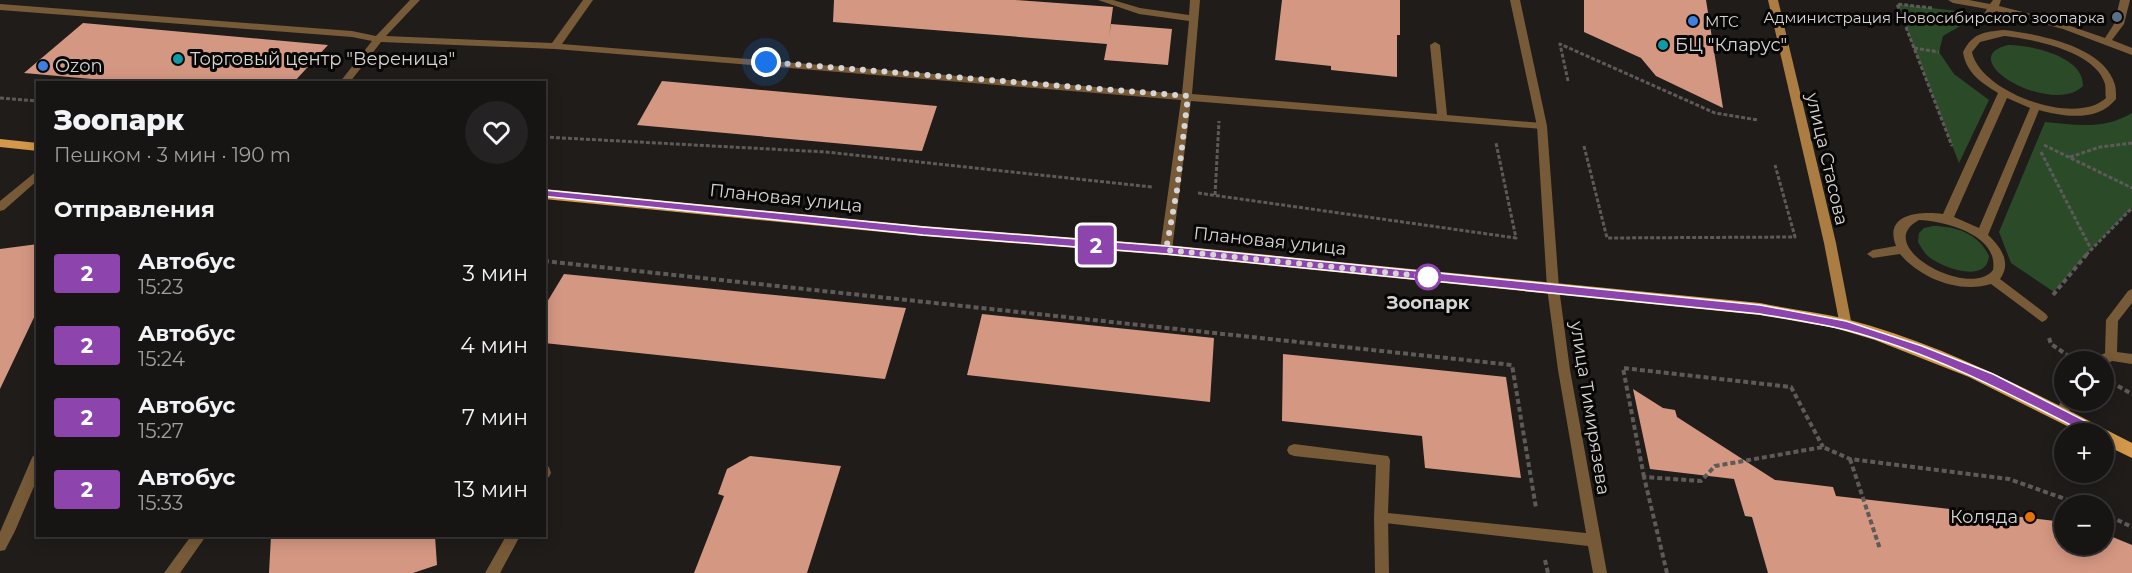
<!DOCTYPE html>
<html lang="ru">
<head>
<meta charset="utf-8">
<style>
  :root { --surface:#171514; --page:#242222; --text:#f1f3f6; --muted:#9e9fa0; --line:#363434 }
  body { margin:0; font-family:Montserrat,sans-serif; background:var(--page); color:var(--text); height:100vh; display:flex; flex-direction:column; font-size:22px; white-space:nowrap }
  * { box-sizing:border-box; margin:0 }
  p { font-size:20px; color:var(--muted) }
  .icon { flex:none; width:33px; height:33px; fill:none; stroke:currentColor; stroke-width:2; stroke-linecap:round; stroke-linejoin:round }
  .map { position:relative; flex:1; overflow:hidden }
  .details { position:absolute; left:36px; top:81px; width:510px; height:456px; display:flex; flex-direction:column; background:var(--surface); border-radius:0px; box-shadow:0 3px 15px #0003,0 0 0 2px var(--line) }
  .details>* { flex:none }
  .badge { padding:0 12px; border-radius:4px; font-size:21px; line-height:39px }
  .buttons { position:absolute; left:2054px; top:351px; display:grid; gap:12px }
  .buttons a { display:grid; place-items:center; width:60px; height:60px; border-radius:50%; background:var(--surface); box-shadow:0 3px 15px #0003,0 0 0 2px var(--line); font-size:30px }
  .you { position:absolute; width:30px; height:30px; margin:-15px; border:4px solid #fff; border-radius:50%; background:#1a73e8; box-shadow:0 0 0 9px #1a73e833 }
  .map>.badge { position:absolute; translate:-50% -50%; box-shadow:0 0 0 3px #fff }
  h2 { padding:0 18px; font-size:22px; line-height:54px }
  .round { display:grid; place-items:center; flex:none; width:63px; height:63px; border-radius:32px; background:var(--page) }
  .headline { display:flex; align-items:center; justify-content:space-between; height:102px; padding:0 18px }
  h1 { font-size:28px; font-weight:800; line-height:45px }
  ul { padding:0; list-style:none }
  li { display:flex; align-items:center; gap:18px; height:72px; padding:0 18px }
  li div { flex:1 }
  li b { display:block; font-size:22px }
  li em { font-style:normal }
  li .badge { min-width:66px; font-weight:700; text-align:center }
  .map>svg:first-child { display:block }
</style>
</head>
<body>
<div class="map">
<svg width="2132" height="573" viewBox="0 0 2132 573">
  <rect width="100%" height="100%" fill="#1f1c1a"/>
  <path fill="#2b4b28" d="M1897 4 1974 13 1986 19 1960 26 1943 36 1939 52 1954 74 1989 100 1959 163Z
    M2008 45C2031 45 2084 56 2083 86 2052 117 1951 59 2008 45Z
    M2132 113V208L2091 249 2054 292 2011 263 1999 232 2045 122C2076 125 2104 130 2132 113Z
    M1933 226C1956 226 1979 234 1989 256 1987 284 1943 268 1929 257 1924 253 1921 247 1918 242L1919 233 1924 228Z"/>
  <path fill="#d49782" d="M834 0H1015L1113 7 1109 37 1111 24 1172 29 1168 65 1104 60 1107 44 833 22Z
    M1282 0H1400V35H1397V77L1331 70V66L1275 60Z
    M1584 0H1706L1723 108 1656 76 1641 58 1584 32Z
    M83 23 328 45 294 82H126L24 73Z
    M662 81 937 106 922 151 637 125Z
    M38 244V309L0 389V249Z
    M564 274 906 308 885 379 544 343V307Z
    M982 314 1214 338 1210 402 967 375Z
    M1283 354 1506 377 1521 478 1425 468 1422 436 1282 421Z
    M1633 389 1663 408 1675 410 1677 417 1775 480 1833 487 1836 496 2064 522V544H2103V533L2132 545V573H1768L1752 517 1745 516 1734 479 1650 469Z
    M750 456 841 466 807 573H694L724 496 718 494 727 469Z
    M271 536H435L437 565 413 573H269Z"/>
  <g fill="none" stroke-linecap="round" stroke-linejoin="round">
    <path stroke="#5d5a59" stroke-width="3" stroke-dasharray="4 2" stroke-linecap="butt" d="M1932 8 1897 4 1952 146
      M1914 48 1939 52
      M1568 81 1560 44 1715 113 1758 120
      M0 98 38 101
      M544 137 826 152 1152 187
      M2044 145 2132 188
      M1584 146 1607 238 1795 237 1775 165
      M2041 152 2091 249
      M2070 157 2100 147 2132 143
      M1198 193 1516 238 1496 143
      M1215 195 1219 121
      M2086 255 2132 208"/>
    <path stroke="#5d5a59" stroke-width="4" stroke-dasharray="5 3" stroke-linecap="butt" d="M544 261 1512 365 1536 508
      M2053 295 2087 254
      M2049 338 2051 344 2076 361
      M2111 382 2132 394
      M1850 459 1880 549
      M1644 477 1623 368 1791 387 1823 447
      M2103 513 2132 527
      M1545 560 1548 573
      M1667 573 1644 477 1701 481 1715 466 1823 447 1850 459 2009 479 2085 506"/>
    <path fill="#775a38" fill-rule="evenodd" d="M410 0H420L386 36 552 43 583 0H593L562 44 1182 94 1189 21 1139 14 1098 0H1113L1140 8 1189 15 1190 0H1200L1192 94 1437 114 1430 45 1435 42 1440 45 1447 115 1542 123 1547 126 1542 129 1191 101 1172 250 1166 254 1160 250 1181 100 555 49 381 42 350 82H340L372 41 352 37 0 10V4L352 31 376 36Z
      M38 170V180L4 210 0 211V201Z
      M2132 289V303L2118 321 2117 352 2132 354V364L2112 361 2103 366V362H2093L2095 358 2105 353 2106 320 2128 291Z
      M2064 396V400H2074L2066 418 2061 419 2056 418 2054 414Z
      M38 454V477L15 531 5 550 0 551V532L31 460 33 456Z
      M544 465 549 467 551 473 549 477 544 479Z
      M1381 512 1386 514 1388 518 1389 573H1375L1374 518 1376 514Z
      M191 536H206L180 573H164Z
      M506 536H520L500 573H485Z"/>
    <path fill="#775a38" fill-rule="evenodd" d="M1510 0H1520L1547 126 1559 288 1570 370 1607 573H1593L1588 546 1376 522 1374 518 1376 465 1294 456 1289 454 1287 450 1289 446 1294 444 1388 456 1390 460 1388 513 1586 533 1558 370 1547 288 1537 126Z
      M1948 0H1969L1990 4 1993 0H2001L1999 6 2047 18 2105 38 2114 24 2120 0H2130L2124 24 2112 40 2132 48V55L2063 29 1999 12 1996 11 1989 21H1983L1981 19 1987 9 1953 3Z
      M2004 30C2037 34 2105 46 2115 85 2116 89 2116 94 2116 99 2098 122 2064 117 2039 110L1988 235C2001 247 2012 263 2000 279L2046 314 2048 317 2046 320 2042 322 1991 284C1959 294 1920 278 1900 254L1873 258 1867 254 1873 250 1896 246C1883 213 1921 211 1943 214L1998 93C1982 83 1966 73 1963 52 1973 33 1983 32 2004 30ZM2004 36C2033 39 2096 51 2105 84 2106 89 2105 94 2106 98 2075 127 1980 92 1972 52L1980 42ZM2007 98 2030 108 1979 228 1954 217ZM1919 220C1945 221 1999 235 1993 270 1970 300 1870 246 1919 220Z"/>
    <path fill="#ab7d43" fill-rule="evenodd" d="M1768 0H1778L1836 243 1852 326 1850 329H1842L1840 326 1824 243Z"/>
    <path fill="#d4984a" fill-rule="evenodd" d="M0 139 38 143V151L0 147Z
      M544 189 923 226 1166 245 1760 303C1789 309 1818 312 1846 319 1947 345 2040 396 2132 443V458L2103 444V434H2083L1969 377 1875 340 1835 328 1760 315 1166 255 923 236 544 199Z"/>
  </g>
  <path fill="#8e44ad" stroke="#fff" stroke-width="1.5" d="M544 190 923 227 1166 246 1760 305 1846 321 1922 346 1993 374 2103 430 2105 434 2103 437H2094C2014 396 1933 353 1846 330 1818 323 1789 319 1760 314L1166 254 923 235 541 196V191Z"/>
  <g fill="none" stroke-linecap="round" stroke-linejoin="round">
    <path stroke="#d7d5d4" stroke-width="6" stroke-dasharray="0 10.8" d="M766 62 1188 96 1177 190 1166 250 1431 277H1428"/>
  </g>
  <circle fill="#5c6f8a" stroke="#080706" stroke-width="2" cx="2117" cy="17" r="6"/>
  <g fill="#3f7fe0" stroke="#080706" stroke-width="2">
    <circle cx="1693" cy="21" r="6"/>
    <circle cx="43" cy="66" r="6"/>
  </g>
  <g fill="#0f9aa8" stroke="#080706" stroke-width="2">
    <circle cx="1663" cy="45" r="6"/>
    <circle cx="178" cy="59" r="6"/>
  </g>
  <circle fill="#fff" stroke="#8e44ad" stroke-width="3" cx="1428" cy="277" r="12"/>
  <circle fill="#e8710a" stroke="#080706" stroke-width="2" cx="2030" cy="517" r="6"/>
  <g text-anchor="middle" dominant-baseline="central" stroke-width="6" stroke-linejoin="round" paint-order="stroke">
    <g font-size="15" fill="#d7d5d4" stroke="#080706" text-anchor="end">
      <text x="2105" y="17">Администрация Новосибирского зоопарка</text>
      <text x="1705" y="21" text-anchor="start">МТС</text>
    </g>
    <g font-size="18" fill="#d7d5d4" stroke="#080706" text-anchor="start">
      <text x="1675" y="45">БЦ "Кларус"</text>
      <text x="190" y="59">Торговый центр "Вереница"</text>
      <text x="55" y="66">Ozon</text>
      <text x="2018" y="517" text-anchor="end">Коляда</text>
    </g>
    <g font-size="18" fill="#d7d5d4" stroke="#080706">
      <text transform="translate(1827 159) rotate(77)">улица Стасова</text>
      <text transform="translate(786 198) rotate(6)">Плановая улица</text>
      <text transform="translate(1270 241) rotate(6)">Плановая улица</text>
      <text transform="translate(1590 408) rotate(81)">улица Тимирязева</text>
    </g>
    <g font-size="18" font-weight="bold" fill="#d7d5d4" stroke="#080706">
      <text x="1428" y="303">Зоопарк</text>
    </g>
  </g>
</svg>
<div class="buttons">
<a><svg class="icon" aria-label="locate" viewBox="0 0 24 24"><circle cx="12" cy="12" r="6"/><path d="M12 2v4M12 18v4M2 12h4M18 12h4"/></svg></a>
<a>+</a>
<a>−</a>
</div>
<div class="you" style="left:766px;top:62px"></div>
<b class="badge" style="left:1096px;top:245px;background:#8e44ad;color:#fff">2</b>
<section class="details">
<div class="headline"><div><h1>Зоопарк</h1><p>Пешком · 3 мин · 190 m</p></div><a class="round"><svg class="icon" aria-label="heart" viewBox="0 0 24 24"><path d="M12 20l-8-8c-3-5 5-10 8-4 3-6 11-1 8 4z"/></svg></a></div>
<h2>Отправления</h2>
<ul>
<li><span class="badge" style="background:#8e44ad;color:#fff">2</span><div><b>Автобус</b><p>15:23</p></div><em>3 мин</em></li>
<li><span class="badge" style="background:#8e44ad;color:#fff">2</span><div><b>Автобус</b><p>15:24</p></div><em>4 мин</em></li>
<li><span class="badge" style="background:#8e44ad;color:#fff">2</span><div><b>Автобус</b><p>15:27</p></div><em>7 мин</em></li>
<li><span class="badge" style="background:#8e44ad;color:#fff">2</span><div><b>Автобус</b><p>15:33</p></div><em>13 мин</em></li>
</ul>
</section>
</div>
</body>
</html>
